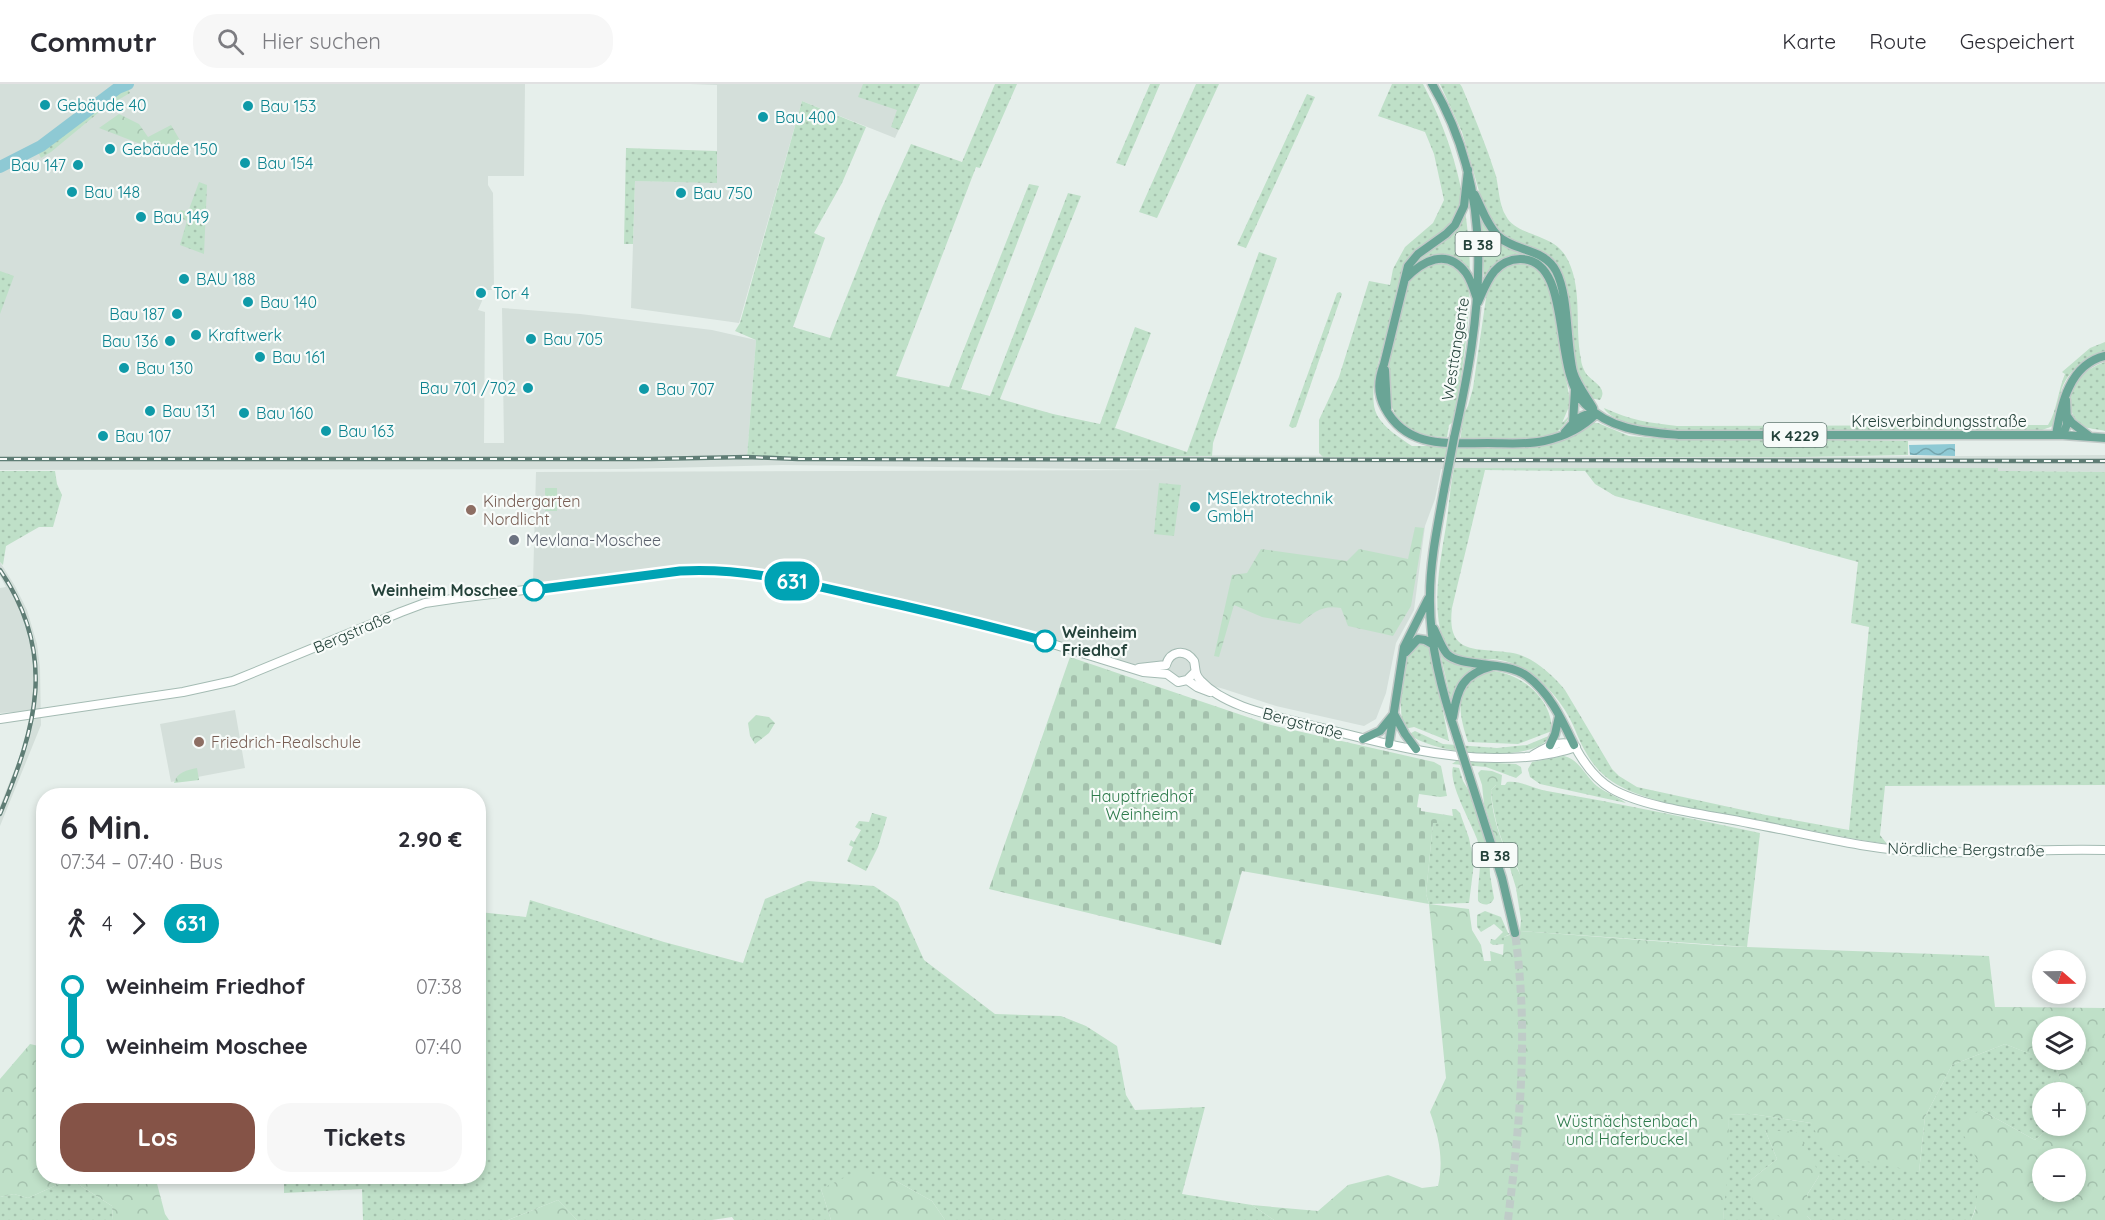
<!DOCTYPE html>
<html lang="de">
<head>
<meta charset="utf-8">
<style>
  :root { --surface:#fff; --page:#f7f7f7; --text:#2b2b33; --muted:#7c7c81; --line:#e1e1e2; --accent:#855347 }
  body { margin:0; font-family:Quicksand,sans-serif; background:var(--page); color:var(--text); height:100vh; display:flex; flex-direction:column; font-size:22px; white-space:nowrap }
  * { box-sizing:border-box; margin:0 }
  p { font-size:20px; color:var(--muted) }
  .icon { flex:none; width:33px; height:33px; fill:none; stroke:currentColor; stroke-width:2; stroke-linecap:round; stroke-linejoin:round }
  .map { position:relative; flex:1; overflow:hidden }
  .side { position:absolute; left:36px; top:704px; width:450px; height:396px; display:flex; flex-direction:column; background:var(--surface); border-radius:24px; box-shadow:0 3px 9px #0003 }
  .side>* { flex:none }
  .badge { padding:0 12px; border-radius:20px; font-size:21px; line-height:39px }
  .needle { width:39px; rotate:110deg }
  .tools { position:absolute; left:2032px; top:866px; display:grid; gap:12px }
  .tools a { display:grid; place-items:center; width:54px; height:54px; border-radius:50%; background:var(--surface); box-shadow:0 3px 9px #0003; font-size:30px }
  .map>.badge { position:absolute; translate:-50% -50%; box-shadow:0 0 0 3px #fff }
  .legs { display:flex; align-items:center; gap:9px; height:66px; padding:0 24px; font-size:20px }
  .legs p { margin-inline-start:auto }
  .head { display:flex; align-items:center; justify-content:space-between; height:102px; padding:0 24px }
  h1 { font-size:33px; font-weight:800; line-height:45px }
  .cta { display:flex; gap:12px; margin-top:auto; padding:12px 24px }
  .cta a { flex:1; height:69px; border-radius:24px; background:var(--accent); color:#fff; font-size:24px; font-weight:800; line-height:69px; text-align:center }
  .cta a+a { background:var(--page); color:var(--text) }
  ul { padding:0 24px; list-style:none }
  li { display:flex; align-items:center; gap:21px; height:60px; font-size:22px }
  li i { display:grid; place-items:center; width:9px; height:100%; margin:0 8px; background:currentColor }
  li i::after { content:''; width:15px; height:15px; margin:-8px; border:4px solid; border-radius:50%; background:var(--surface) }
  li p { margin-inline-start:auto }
  li:first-child i { background:linear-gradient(#0000 50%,currentColor 0) }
  li:last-child i { background:linear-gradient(currentColor 50%,#0000 0) }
  header { display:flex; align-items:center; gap:36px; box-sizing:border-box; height:84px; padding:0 30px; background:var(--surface); border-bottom:2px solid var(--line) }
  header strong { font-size:28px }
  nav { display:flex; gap:33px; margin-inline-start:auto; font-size:21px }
  .search { width:420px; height:54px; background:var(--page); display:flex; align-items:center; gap:15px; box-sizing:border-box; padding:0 21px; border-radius:24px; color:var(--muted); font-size:22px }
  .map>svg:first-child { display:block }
</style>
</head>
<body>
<header>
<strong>Commutr</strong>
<div class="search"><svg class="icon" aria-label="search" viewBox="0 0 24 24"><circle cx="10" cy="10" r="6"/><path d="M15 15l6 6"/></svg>Hier suchen</div>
<nav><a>Karte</a><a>Route</a><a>Gespeichert</a></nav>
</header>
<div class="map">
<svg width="2105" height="1136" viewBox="0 0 2105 1136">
  <defs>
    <pattern id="grass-dots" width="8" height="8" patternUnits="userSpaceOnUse" patternTransform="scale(1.5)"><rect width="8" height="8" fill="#bfe0c8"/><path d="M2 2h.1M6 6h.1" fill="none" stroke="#a4c1ad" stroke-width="1.8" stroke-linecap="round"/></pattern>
    <pattern id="forest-crowns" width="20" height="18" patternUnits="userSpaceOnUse" patternTransform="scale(1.5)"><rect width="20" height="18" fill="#bfe0c8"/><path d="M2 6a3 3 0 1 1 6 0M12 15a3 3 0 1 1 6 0" fill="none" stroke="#a4c1ad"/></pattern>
    <pattern id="cemetery-stones" width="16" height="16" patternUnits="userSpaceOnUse" patternTransform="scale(1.5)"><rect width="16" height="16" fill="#bfe0c8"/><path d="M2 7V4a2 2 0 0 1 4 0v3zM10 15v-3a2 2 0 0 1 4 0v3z" fill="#a4c1ad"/></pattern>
    <pattern id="water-waves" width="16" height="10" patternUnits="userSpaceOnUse" patternTransform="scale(1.5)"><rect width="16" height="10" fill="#8ec9d4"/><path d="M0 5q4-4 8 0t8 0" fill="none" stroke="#74a5ad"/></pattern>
  </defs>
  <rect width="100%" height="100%" fill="#e6efeb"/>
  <path fill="#d4dfda" d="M0 0H525L524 92H488V101L493 109 494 206H483L482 217 478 226 485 228 484 359H504L502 224 580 230 712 246 756 256 747 373 1071 371 1803 373 2105 371V388L2011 387H1998L1997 384 1441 385 1435 415 1425 442 1414 526 1396 559 1386 609 1376 635 1364 642 1276 622 1224 605 1124 578 1032 548 750 483 722 481 689 482 533 499 536 388 1170 386 782 381 624 385 0 386Z
    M690 0H920L895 54 802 17 739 239 631 224 635 97 717 98V1Z
    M0 478 15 502 27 526 37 560 40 583 41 641 0 742V722L25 659 29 642 30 627 0 629V504L6 503 0 492Z
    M235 626 245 684 171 698 160 640Z"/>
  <path fill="url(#grass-dots)" fill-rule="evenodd" d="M863 0H920L899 46 891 43 897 26 858 13Z
    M995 0H1017L980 84 976 83 896 292 949 303 1029 100 1039 102 961 305 990 312 1068 109 1081 112 1000 315 1053 330 1100 340 1135 243 1151 249 1115 344 1187 368 1259 168 1277 174 1213 359 1212 372 747 373 756 256 735 247 740 239 802 17 866 43 842 99 814 149 825 154 793 243 830 254 882 124 911 60 962 78Z
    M1150 0H1160L1125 82 1116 79Z
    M1196 0H1219L1157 134 1139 128Z
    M1392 0H1423C1482 113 1477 216 1453 338L1449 341 1447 353C1358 354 1393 260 1405 208 1393 234 1363 304 1377 331 1384 344 1400 354 1412 362H1543L1562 357 1592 339H1598L1629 352 1653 354 1908 357V371L1803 373H1323L1319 369V336L1339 293 1369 197 1390 201 1393 185 1405 163 1433 139 1444 116 1434 70 1425 48 1378 32Z
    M1440 0H1460L1462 3C1474 32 1486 61 1496 92 1499 105 1499 121 1506 132 1516 152 1551 149 1565 171 1584 201 1574 242 1581 275 1581 279 1583 284 1585 288 1591 298 1609 303 1600 316L1590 314 1574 283 1557 181 1540 167 1506 154 1493 140 1483 121 1462 48Z
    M128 4 130 9 104 24 51 68 41 74 38 68C69 48 95 23 128 4Z
    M1307 10 1315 13 1246 164 1237 161Z
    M626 64 717 67V99L635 97 633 160H624Z
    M199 98 207 101 204 170 180 161 187 137 174 131 181 126 188 128Z
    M1480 135 1500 158 1525 171C1506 177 1495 173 1484 195Z
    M1515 179 1527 180 1537 185 1542 189 1552 210 1571 324 1568 325 1562 339 1568 333 1570 328C1569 340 1555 350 1545 357H1460L1464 329 1468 322 1473 304 1487 207C1492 192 1501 184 1515 179Z
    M0 187 14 192 0 230Z
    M1340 208 1342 210 1296 343 1292 344 1289 342 1337 209Z
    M2105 258V267C2087 272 2069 286 2062 304 2058 316 2059 330 2053 342L2042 346 1920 348 1677 346C1655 344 1621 344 1605 326L1604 324C1630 336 1650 339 1677 342L2048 341C2057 327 2058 306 2065 290L2062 288 2090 264Z
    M2105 278V347C2098 345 2088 345 2082 342 2077 339 2076 336 2073 331 2062 306 2083 285 2105 278Z
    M1454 384H1998V387H2011L2105 388V701L1885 702 1880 751 1887 760C1851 755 1815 747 1780 741 1736 733 1639 721 1606 693 1589 679 1581 660 1573 641 1563 619 1546 599 1526 587 1520 583 1512 579 1505 577 1486 571 1454 584 1444 559 1431 523 1440 479 1446 442 1449 423 1450 403 1454 384ZM1485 386 1585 387 1595 400 1615 412 1858 478 1851 539 1869 543 1849 746 1766 731 1637 703 1619 692 1612 685 1565 606C1552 590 1533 573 1513 569 1478 563 1446 573 1452 524Z
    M0 387H55L57 400 62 411 53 443H39L6 462 3 481 0 478Z
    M1159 399 1181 401 1174 452 1154 450Z
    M1437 556C1452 578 1455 583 1483 581 1462 589 1460 602 1452 621Z
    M1422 559 1427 562 1431 568 1449 657 1414 643 1404 645C1398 629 1399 561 1422 559Z
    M1494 587C1523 591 1552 615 1552 647L1518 660 1468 658C1458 629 1451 591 1494 587Z
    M1415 647 1443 660 1497 664 1527 661 1551 651C1535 682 1431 670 1409 650Z
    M1564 672C1579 675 1586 693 1597 702 1606 709 1618 713 1626 719L1540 700 1530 693 1528 685 1532 678Z
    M1456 677 1516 680 1521 683 1522 689 1516 694 1486 683 1452 680Z
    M1453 683 1459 684 1463 697 1469 707 1489 766 1490 791 1494 814C1492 821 1484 823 1478 817 1477 795 1484 776 1477 755 1471 738 1448 699 1453 683Z
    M1507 698C1520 696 1534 705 1547 707 1618 719 1689 734 1760 749L1747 863 1520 847 1521 836 1516 804 1520 805C1522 780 1515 785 1506 766 1498 748 1492 725 1491 706L1496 701H1505Z
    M1452 725H1456L1460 729 1469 754 1474 779 1469 819 1429 820 1426 810 1433 738 1453 733Z
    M872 729 887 733 878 763 866 787 847 777 853 763 849 761 851 756 854 758 861 746 855 743 859 737 869 738Z
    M808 797 874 802 898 818 924 876 995 930 1061 932 1086 942 1117 962 1126 1011 1135 1026 1205 1023 1182 1110 1252 1121 1274 1136H945L932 1117 896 1097 821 1105 831 1136H734L732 1133 712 1136H577L558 1116 508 1136H363L362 1105 284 1109V1092H478L479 828 526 833 530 816 664 858 743 879 765 815Z
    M1485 827 1501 833 1508 849 1510 850 1504 853V860L1493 861 1490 859 1491 855 1495 856 1503 848 1494 840 1481 848 1477 843V831Z
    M2005 960 2054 979 2065 1008H2043V1041H2053L2035 1056 1981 1026C1981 1060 1985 1105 1971 1136H1811L1807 1132V1111L1819 1092 1765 1046 1777 1075 1751 1096 1782 1134 1774 1136H1723L1729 1031 1752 1030 1811 1039 1919 1088 1925 1033 1952 981Z
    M70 1095 112 1122 113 1136H0V1113L14 1110 28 1114Z"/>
  <path fill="url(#forest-crowns)" fill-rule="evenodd" d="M119 30 139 40 148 53 171 41 188 70 164 61 160 63 157 58 138 59 99 44Z
    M1415 443 1424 444 1411 522 1393 552 1348 542 1341 524C1322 521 1314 528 1300 540L1262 533 1234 521 1219 573 1214 572 1232 491 1247 489 1261 465 1347 477 1359 465 1408 475Z
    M756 631 769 633 775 639 769 649 755 660 750 652 748 639Z
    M197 684 199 696 174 699C177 688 187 686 197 684Z
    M1481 686 1492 687 1502 691 1501 701H1496L1491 706C1491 725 1498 749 1506 767 1513 779 1521 787 1523 801L1520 805 1516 804 1510 784 1497 762 1484 720 1482 701 1478 689Z
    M1429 820 1469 825 1472 846 1481 861 1484 877H1491L1490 867 1503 871 1504 853 1520 847 1721 862 1989 872 1995 923 2105 924V1136H1971L1975 1127 1981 1083 1957 1039 1981 1026 2035 1056 2053 1041H2076V1008H2065L2054 979 2044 975H2076V942H2043V975L2005 960 1952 981 1925 1033 1919 1088 1826 1069 1811 1039 1752 1030 1729 1031 1728 1083 1723 1136H1274L1252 1121 1318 1127 1348 1101 1388 1091 1422 1104 1438 1102C1444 1076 1439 1053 1430 1028L1446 994ZM2043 1074H2076V1107H2043Z
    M30 960 43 963 44 1092H155L165 1130 169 1136H113L112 1122 70 1095 28 1114 14 1110 0 1113V995Z
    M1765 1046 1796 1048 1812 1072 1819 1092 1807 1111V1132L1811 1136H1774L1781 1133 1753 1117 1751 1096 1777 1075Z
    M860 1086 896 1097 932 1117 945 1136H831L821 1105Z
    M558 1116 577 1136H508Z"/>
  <path fill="url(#cemetery-stones)" d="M1070 573 1271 641 1434 678 1441 682 1447 712 1440 713 1419 710 1417 723 1421 724V727L1453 732 1452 739H1433L1426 810 1429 820 1242 787 1221 861 989 805Z"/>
  <path fill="#bfe0c8" d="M545 404H557V427H545Z"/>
  <path fill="url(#water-waves)" d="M1955 360V372L1910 371 1909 361Z"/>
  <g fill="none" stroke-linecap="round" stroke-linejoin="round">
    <path stroke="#8ec9d4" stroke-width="12" d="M0 83 41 62 118 4 128 0"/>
    <path stroke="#bfccc8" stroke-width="8" stroke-dasharray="8 4" stroke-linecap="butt" d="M1508 1136C1520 1036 1529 950 1515 849"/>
    <defs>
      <path id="secondary" d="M1166 581C1170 567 1185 564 1194 577 1196 585 1194 590 1201 597 1226 624 1276 632 1310 641 1370 656 1437 675 1499 674 1523 674 1554 671 1576 663
        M1139 584 1166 581
        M1187 596 1197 603 1210 608
        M0 635 183 608 233 597 401 528 425 519 459 514 680 487 703 486 745 488 815 501 977 539 1043 557 1143 588 1167 590 1178 598 1187 596 1195 588
        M1533 671C1547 663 1558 656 1574 661 1583 678 1595 695 1612 705 1645 724 1710 731 1749 739 1808 750 1867 766 1928 768 1987 770 2046 764 2105 766"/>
      <path id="primary" d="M1432 0C1499 113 1481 233 1454 354
        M1468 86 1464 122 1455 141 1446 150 1418 170 1408 182 1384 280C1378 296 1377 309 1385 324 1407 365 1448 359 1488 359 1506 359 1526 361 1544 357 1563 353 1582 344 1596 330
        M1475 111C1482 125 1487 141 1498 152 1515 168 1544 164 1556 187 1569 212 1566 259 1573 288 1577 301 1586 312 1593 324
        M1405 195C1422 177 1447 163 1466 189 1471 196 1474 206 1477 215
        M1478 218C1487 198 1494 176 1520 175 1574 174 1551 287 1585 320 1610 346 1645 348 1679 351H2063L2105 354
        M1385 286 1387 324
        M2067 332 2072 339 2089 352
        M1573 339 1575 306
        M1565 348C1574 338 1582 328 1596 330
        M2056 351C2061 320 2070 280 2105 272
        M2063 351 2067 340 2066 316
        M1444 406C1438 440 1430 476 1430 512 1429 560 1442 608 1457 653
        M1434 545C1438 553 1441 563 1447 570 1461 584 1504 576 1527 592 1550 609 1562 636 1574 661
        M1406 568 1418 555 1425 556 1434 561
        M1394 630 1405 650 1416 665
        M1453 633C1457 604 1463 590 1493 582
        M1363 655 1380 647 1393 631
        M1389 660 1404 563 1428 515
        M1550 661 1555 650 1559 632
        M1470 694 1502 794 1515 849"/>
    </defs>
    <use href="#secondary" stroke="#a4bbb3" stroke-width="10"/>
    <use href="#primary" stroke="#c2cac8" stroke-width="11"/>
    <use href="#secondary" stroke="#fff" stroke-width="8"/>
    <use href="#primary" stroke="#6aa596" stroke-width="8"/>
    <defs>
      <path id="rail" d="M0 375H651L747 373 798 375 2105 377
        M0 486C58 571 36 643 0 730"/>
    </defs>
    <use href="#rail" stroke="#5f7d75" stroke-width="4.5"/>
    <use href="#rail" stroke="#f7fbf9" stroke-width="2" stroke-dasharray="7" stroke-linecap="butt"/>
    <defs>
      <path id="primary-bridge" d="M1444 406 1454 354
        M1457 653 1470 694"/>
    </defs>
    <use href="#primary-bridge" stroke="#c2cac8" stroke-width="11" stroke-linecap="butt"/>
    <use href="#primary-bridge" stroke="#6aa596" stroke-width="8"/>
  </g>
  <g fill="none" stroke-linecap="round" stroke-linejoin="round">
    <defs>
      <path id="line-1" d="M534 506 680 487C742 483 803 499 864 513 924 526 985 541 1045 557"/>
    </defs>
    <use href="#line-1" stroke="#fff" stroke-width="14"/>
    <use href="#line-1" stroke="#00a3b4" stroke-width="9"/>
  </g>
  <g fill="#0f9aa8" stroke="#f7fbf9" stroke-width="2">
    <circle cx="45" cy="21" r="6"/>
    <circle cx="248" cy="22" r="6"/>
    <circle cx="763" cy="33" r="6"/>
    <circle cx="110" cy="65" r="6"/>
    <circle cx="245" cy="79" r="6"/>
    <circle cx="78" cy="81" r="6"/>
    <circle cx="72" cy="108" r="6"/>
    <circle cx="681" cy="109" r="6"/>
    <circle cx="141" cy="133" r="6"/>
    <circle cx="184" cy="195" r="6"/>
    <circle cx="481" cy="209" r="6"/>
    <circle cx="248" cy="218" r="6"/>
    <circle cx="177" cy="230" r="6"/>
    <circle cx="196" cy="251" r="6"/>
    <circle cx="531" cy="255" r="6"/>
    <circle cx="170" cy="257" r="6"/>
    <circle cx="260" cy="273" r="6"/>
    <circle cx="124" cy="284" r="6"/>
    <circle cx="528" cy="304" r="6"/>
    <circle cx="644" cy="305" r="6"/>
    <circle cx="150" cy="327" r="6"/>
    <circle cx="244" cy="329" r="6"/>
    <circle cx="326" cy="347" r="6"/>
    <circle cx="103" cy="352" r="6"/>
    <circle cx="1195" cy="423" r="6"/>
  </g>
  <g fill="#8d6e63" stroke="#f7fbf9" stroke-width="2">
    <circle cx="471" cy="426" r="6"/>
    <circle cx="199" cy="658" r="6"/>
  </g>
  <circle fill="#6b7280" stroke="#f7fbf9" stroke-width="2" cx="514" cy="456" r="6"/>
  <g fill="#fff" stroke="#00a3b4" stroke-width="3">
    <circle cx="534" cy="506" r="10"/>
    <circle cx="1045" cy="557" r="10"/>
  </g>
  <g text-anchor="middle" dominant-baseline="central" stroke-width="4.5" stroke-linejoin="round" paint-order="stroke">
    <g fill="#f7fbf9" stroke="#637a73" stroke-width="1.5">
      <rect x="1455.5" y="148" width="45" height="24" rx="4.5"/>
      <rect x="1763.5" y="339" width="63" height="24" rx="4.5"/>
      <rect x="1472.5" y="759" width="45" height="24" rx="4.5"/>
    </g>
    <g font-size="15" font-weight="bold" fill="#24423a">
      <text x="1478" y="160">B 38</text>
      <text x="1795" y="351">K 4229</text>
      <text x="1495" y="771">B 38</text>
    </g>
    <g font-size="16" fill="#0d838f" stroke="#f7fbf9" text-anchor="start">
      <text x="57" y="21">Gebäude 40</text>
      <text x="260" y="22">Bau 153</text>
      <text x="775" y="33">Bau 400</text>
      <text x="122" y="65">Gebäude 150</text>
      <text x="257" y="79">Bau 154</text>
      <text x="66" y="81" text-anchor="end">Bau 147</text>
      <text x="84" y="108">Bau 148</text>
      <text x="693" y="109">Bau 750</text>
      <text x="153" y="133">Bau 149</text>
      <text x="196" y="195">BAU 188</text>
      <text x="493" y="209">Tor 4</text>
      <text x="260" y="218">Bau 140</text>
      <text x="165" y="230" text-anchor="end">Bau 187</text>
      <text x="208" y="251">Kraftwerk</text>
      <text x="543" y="255">Bau 705</text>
      <text x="158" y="257" text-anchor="end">Bau 136</text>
      <text x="272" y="273">Bau 161</text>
      <text x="136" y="284">Bau 130</text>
      <text x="516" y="304" text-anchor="end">Bau 701 /702</text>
      <text x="656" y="305">Bau 707</text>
      <text x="162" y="327">Bau 131</text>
      <text x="256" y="329">Bau 160</text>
      <text x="338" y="347">Bau 163</text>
      <text x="115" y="352">Bau 107</text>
      <text x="1207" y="414">MSElektrotechnik<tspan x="1207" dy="18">GmbH</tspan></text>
    </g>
    <g font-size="16" fill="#24423a" stroke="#f7fbf9">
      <text transform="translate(1455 265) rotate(-81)">Westtangente</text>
      <text x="1939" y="337">Kreisverbindungsstraße</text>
      <text transform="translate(352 548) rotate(-23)">Bergstraße</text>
      <text transform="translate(1303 639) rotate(15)">Bergstraße</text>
      <text transform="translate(1966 765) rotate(1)">Nördliche Bergstraße</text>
    </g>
    <g font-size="16" fill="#785e54" stroke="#f7fbf9" text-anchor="start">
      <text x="483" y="417">Kindergarten<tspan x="483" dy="18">Nordlicht</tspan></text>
      <text x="211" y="658">Friedrich-Realschule</text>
    </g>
    <g font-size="16" fill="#5b616d" stroke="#f7fbf9" text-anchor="start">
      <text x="526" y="456">Mevlana-Moschee</text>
    </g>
    <g font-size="16" font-weight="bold" fill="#24423a" stroke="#f7fbf9" text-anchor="end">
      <text x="518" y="506">Weinheim Moschee</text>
      <text x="1062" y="548" text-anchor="start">Weinheim<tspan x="1062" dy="18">Friedhof</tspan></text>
    </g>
    <g font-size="16" fill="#2d7a4b" stroke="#f7fbf9">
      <text x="1142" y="712">Hauptfriedhof<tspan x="1142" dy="18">Weinheim</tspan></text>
      <text x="1627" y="1037">Wüstnächstenbach<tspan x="1627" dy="18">und Haferbuckel</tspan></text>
    </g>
  </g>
</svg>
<div class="tools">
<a><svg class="needle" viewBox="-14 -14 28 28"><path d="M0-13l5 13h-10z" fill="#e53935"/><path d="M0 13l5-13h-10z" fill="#7c7c81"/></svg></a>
<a><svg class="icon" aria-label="layers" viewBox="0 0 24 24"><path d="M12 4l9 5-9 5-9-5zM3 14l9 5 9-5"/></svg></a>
<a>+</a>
<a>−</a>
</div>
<b class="badge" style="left:792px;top:497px;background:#00a3b4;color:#fff">631</b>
<section class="side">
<div class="head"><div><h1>6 Min.</h1><p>07:34 – 07:40 · Bus</p></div><b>2.90 €</b></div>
<div class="legs"><svg class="icon" aria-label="walk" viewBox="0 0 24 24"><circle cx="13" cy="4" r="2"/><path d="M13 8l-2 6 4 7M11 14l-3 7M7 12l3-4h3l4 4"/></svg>4<svg class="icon" aria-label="forward" viewBox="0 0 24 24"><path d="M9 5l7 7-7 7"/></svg><b class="badge" style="background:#00a3b4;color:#fff">631</b></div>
<ul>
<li><i style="color:#00a3b4"></i><b>Weinheim Friedhof</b><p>07:38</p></li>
<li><i style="color:#00a3b4"></i><b>Weinheim Moschee</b><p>07:40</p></li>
</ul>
<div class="cta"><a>Los</a><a>Tickets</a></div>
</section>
</div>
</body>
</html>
